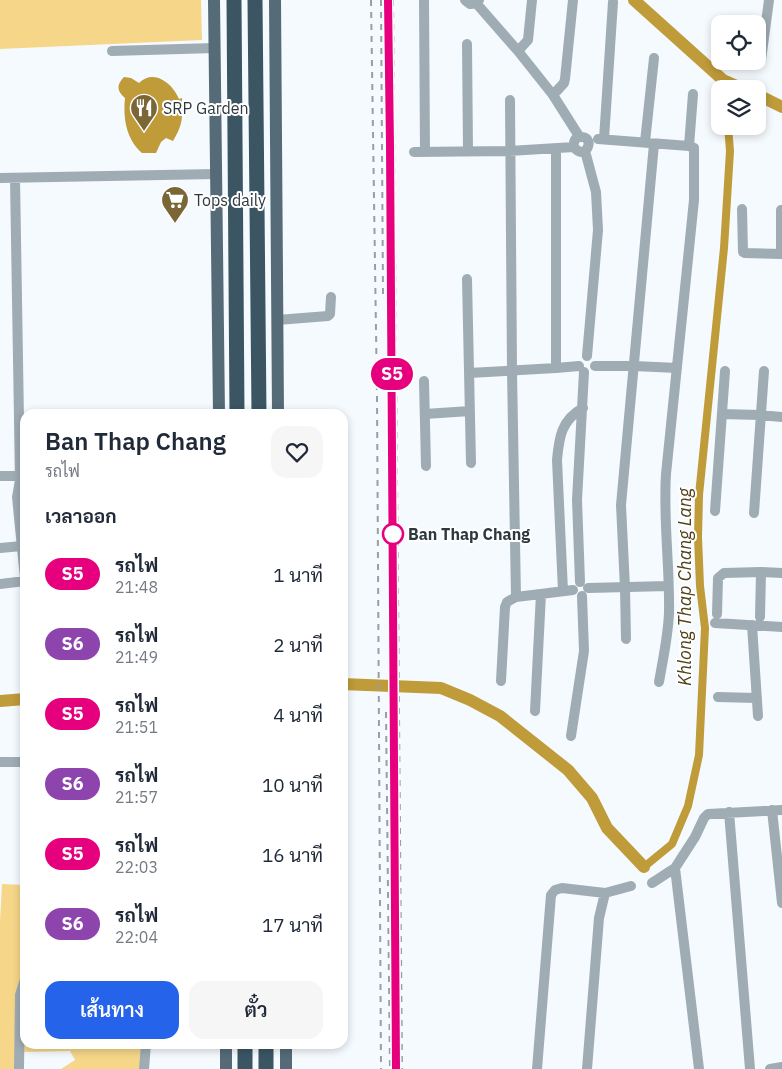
<!DOCTYPE html>
<html lang="th">
<head>
<meta charset="utf-8">
<style>
  :root { --surface:#fff; --page:#f6f6f7; --text:#1f2937; --muted:#747a83; --accent:#2563eb }
  body { margin:0; font-family:"IBM Plex Sans",Sarabun,sans-serif; background:var(--page); color:var(--text); height:100vh; display:flex; flex-direction:column; font-size:19px; white-space:nowrap }
  * { box-sizing:border-box; margin:0 }
  p { font-size:16px; color:var(--muted) }
  .icon { flex:none; width:28px; height:28px; fill:none; stroke:currentColor; stroke-width:2; stroke-linecap:round; stroke-linejoin:round }
  .map { position:relative; flex:1; overflow:hidden }
  .panel { position:absolute; left:20px; top:409px; width:328px; height:640px; display:flex; flex-direction:column; background:var(--surface); border-radius:15px; box-shadow:0 2px 8px #0003 }
  .panel>* { flex:none }
  .badge { padding:0 10px; border-radius:16px; font-size:18px; line-height:32px }
  .controls { position:absolute; left:711px; top:15px; display:grid; gap:10px }
  .controls a { display:grid; place-items:center; width:55px; height:55px; border-radius:10px; background:var(--surface); box-shadow:0 2px 8px #0003; font-size:25px }
  .map>.badge { position:absolute; translate:-50% -50%; box-shadow:0 0 0 2px #fff }
  h2 { padding:0 25px; font-size:19px; line-height:45px }
  .round { display:grid; place-items:center; flex:none; width:52px; height:52px; border-radius:15px; background:var(--page) }
  .overview { display:flex; align-items:center; justify-content:space-between; height:85px; padding:0 25px }
  h1 { font-size:24px; font-weight:600; line-height:38px }
  .button { display:flex; gap:10px; margin-top:auto; padding:10px 25px }
  .button a { flex:1; height:58px; border-radius:15px; background:var(--accent); color:#fff; font-size:20px; font-weight:600; line-height:58px; text-align:center }
  .button a+a { background:var(--page); color:var(--text) }
  ul { padding:0; list-style:none }
  li { display:flex; align-items:center; gap:15px; height:70px; padding:0 25px }
  li div { flex:1 }
  li b { display:block; font-size:19px }
  li em { font-style:normal }
  li .badge { min-width:55px; font-weight:700; text-align:center }
  .map>svg:first-child { display:block }
</style>
</head>
<body>
<div class="map">
<svg width="782" height="1069" viewBox="0 0 782 1069">
  <rect width="100%" height="100%" fill="#f5fafe"/>
  <path fill="#f6d789" d="M0 0H201L202 40 0 49Z
    M2 884 25 885V970L18 985 15 1069H0V921Z
    M25 989V1044H144L142 1069H61L75 1060 70 1051 24 1052Z"/>
  <path fill="#bf9b3a" d="M124 77 131 78 139 83C154 68 173 84 179 99L182 98C182 117 184 123 173 141L166 138 161 142 156 153H142C126 139 123 118 125 98 117 91 116 85 124 77Z"/>
  <g fill="none" stroke-linecap="round" stroke-linejoin="round">
    <path stroke="#bf9b3a" stroke-width="8" d="M723 80 724 89
      M644 867 672 844 688 806 699 755 705 628 700 586 698 537 699 495 724 248 730 151 728 126"/>
    <path stroke="#bf9b3a" stroke-width="12" d="M634 0 723 80 743 89
      M758 95 782 107
      M342 684 441 688 470 700 500 716 568 770 592 798 607 828 644 867
      M0 701 25 699"/>
    <path stroke="#9facb3" stroke-width="10" d="M424 0 425 152
      M465 0 470 4 476 3 479 0
      M476 3 518 51 553 95 579 136
      M467 44 468 151
      M112 51 215 48
      M518 51 528 40 532 0
      M761 60 769 0
      M553 95 564 83 565 79 573 0
      M510 100 512 371 516 597
      M598 139 689 146
      M604 139 613 2
      M645 142 654 58
      M585 151 596 192 598 230 587 356
      M414 152 509 151 574 147C585 162 596 138 582 137 575 136 573 142 574 147
      M0 178 216 174
      M15 178 20 480 17 497 25 578
      M742 209 743 252 745 253 782 254
      M781 254V210
      M467 279 471 463
      M277 320 328 316 330 314 331 297
      M595 366H634L677 368
      M556 368V150
      M469 373 556 368 579 366
      M424 381 426 466
      M425 414 470 411
      M722 414 760 415 782 417
      M0 476H20
      M715 511 725 371
      M754 513 764 371
      M0 548 22 546
      M580 582 577 500 584 372
      M0 584 25 581
      M588 588 668 586
      M563 591 557 460C559 438 561 420 583 408
      M717 614 718 578 724 573 761 572 782 573
      M760 617 761 572
      M715 623 782 627
      M752 625 758 716
      M626 639 625 588 621 505 654 144
      M501 681 505 607 507 602 516 597 573 590
      M659 682C663 659 668 637 669 613 670 567 663 520 666 474L694 200V148L689 146 693 94
      M718 697 756 698
      M535 711 541 594
      M571 736 584 651 582 596
      M0 762H25
      M772 810 782 903
      M729 812 750 1069
      M675 868 699 1069
      M652 883 675 868 695 837 704 818 708 814 782 810
      M19 1069 20 995 25 979
      M144 1069 146 1044
      M537 1069 551 895 555 890 562 888 605 893 631 886
      M587 1069 599 918 605 893
      M770 1069 782 1067"/>
    <path stroke="#556b78" stroke-width="12" d="M214 0 219 414
      M275 0 278 414
      M226 1044V1069
      M286 1044V1069"/>
    <path stroke="#3b5563" stroke-width="15" d="M234 0 237 414
      M255 0 259 414
      M245 1044V1069
      M266 1044V1069"/>
    <path stroke="#979fa4" stroke-width="2" stroke-dasharray="6 6" stroke-linecap="butt" d="M371 0 377 396 381 1069
      M381 0 383 294
      M393 0 402 1069
      M386 712 390 1069"/>
  </g>
  <g fill="none" stroke-linecap="round" stroke-linejoin="round">
    <defs>
      <path id="line" d="M388 0 390 145 396 1069"/>
    </defs>
    <use href="#line" stroke="#fff" stroke-width="11"/>
    <use href="#line" stroke="#e6007e" stroke-width="8"/>
  </g>
  <defs>
    <symbol id="restaurant-pin" viewBox="-11 -11 22 30"><path d="M0 17L-7.5 6A9.5 9.5 0 1 1 7.5 6Z" fill="#7a6735" stroke="#fff"/><path d="M-5-6h1v4h1v-4h1v4h1v-4h1v5L-1.5 .5V6h-2V.5L-5-1ZM5-6V6H3V1.5H1.5Q1.5-4 5-6Z" fill="#fff"/></symbol>
    <symbol id="supermarket-pin" viewBox="-11 -11 22 30"><path d="M0 17L-7.5 6A9.5 9.5 0 1 1 7.5 6Z" fill="#7a6735" stroke="#fff"/><path d="M-6-5.5h2.5l.6 2H6L4.5 2H-2.5L-4.4-4H-6ZM-1.5 3.2a1.3 1.3 0 1 0 .1 0ZM3 3.2a1.3 1.3 0 1 0 .1 0Z" fill="#fff"/></symbol>
  </defs>
  <g fill-rule="evenodd">
    <use href="#restaurant-pin" x="128" y="92" width="32" height="43"/>
    <use href="#supermarket-pin" x="159" y="184" width="32" height="43"/>
  </g>
  <circle fill="#fff" stroke="#e6007e" stroke-width="2.5" cx="393" cy="534" r="10"/>
  <g text-anchor="middle" dominant-baseline="central" stroke-width="4" stroke-linejoin="round" paint-order="stroke">
    <g font-size="16" fill="#2d393f" stroke="#fff" text-anchor="start">
      <text x="163" y="108">SRP Garden</text>
      <text x="194" y="200">Tops daily</text>
    </g>
    <g font-size="16" font-weight="bold" fill="#2d393f" stroke="#fff" text-anchor="start">
      <text x="408" y="534">Ban Thap Chang</text>
    </g>
    <g font-size="18" font-style="italic" fill="#504119" stroke="#fff">
      <text transform="translate(684 587) rotate(-90)">Khlong Thap Chang Lang</text>
    </g>
  </g>
</svg>
<div class="controls">
<a><svg class="icon" aria-label="locate" viewBox="0 0 24 24"><circle cx="12" cy="12" r="6"/><path d="M12 2v4M12 18v4M2 12h4M18 12h4"/></svg></a>
<a><svg class="icon" aria-label="layers" viewBox="0 0 24 24"><path d="M12 4l9 5-9 5-9-5zM3 14l9 5 9-5"/></svg></a>
</div>
<b class="badge" style="left:392px;top:374px;background:#e6007e;color:#fff">S5</b>
<section class="panel">
<div class="overview"><div><h1>Ban Thap Chang</h1><p>รถไฟ</p></div><a class="round"><svg class="icon" aria-label="heart" viewBox="0 0 24 24"><path d="M12 20l-8-8c-3-5 5-10 8-4 3-6 11-1 8 4z"/></svg></a></div>
<h2>เวลาออก</h2>
<ul>
<li><span class="badge" style="background:#e6007e;color:#fff">S5</span><div><b>รถไฟ</b><p>21:48</p></div><em>1 นาที</em></li>
<li><span class="badge" style="background:#8e44ad;color:#fff">S6</span><div><b>รถไฟ</b><p>21:49</p></div><em>2 นาที</em></li>
<li><span class="badge" style="background:#e6007e;color:#fff">S5</span><div><b>รถไฟ</b><p>21:51</p></div><em>4 นาที</em></li>
<li><span class="badge" style="background:#8e44ad;color:#fff">S6</span><div><b>รถไฟ</b><p>21:57</p></div><em>10 นาที</em></li>
<li><span class="badge" style="background:#e6007e;color:#fff">S5</span><div><b>รถไฟ</b><p>22:03</p></div><em>16 นาที</em></li>
<li><span class="badge" style="background:#8e44ad;color:#fff">S6</span><div><b>รถไฟ</b><p>22:04</p></div><em>17 นาที</em></li>
</ul>
<div class="button"><a>เส้นทาง</a><a>ตั๋ว</a></div>
</section>
</div>
</body>
</html>
